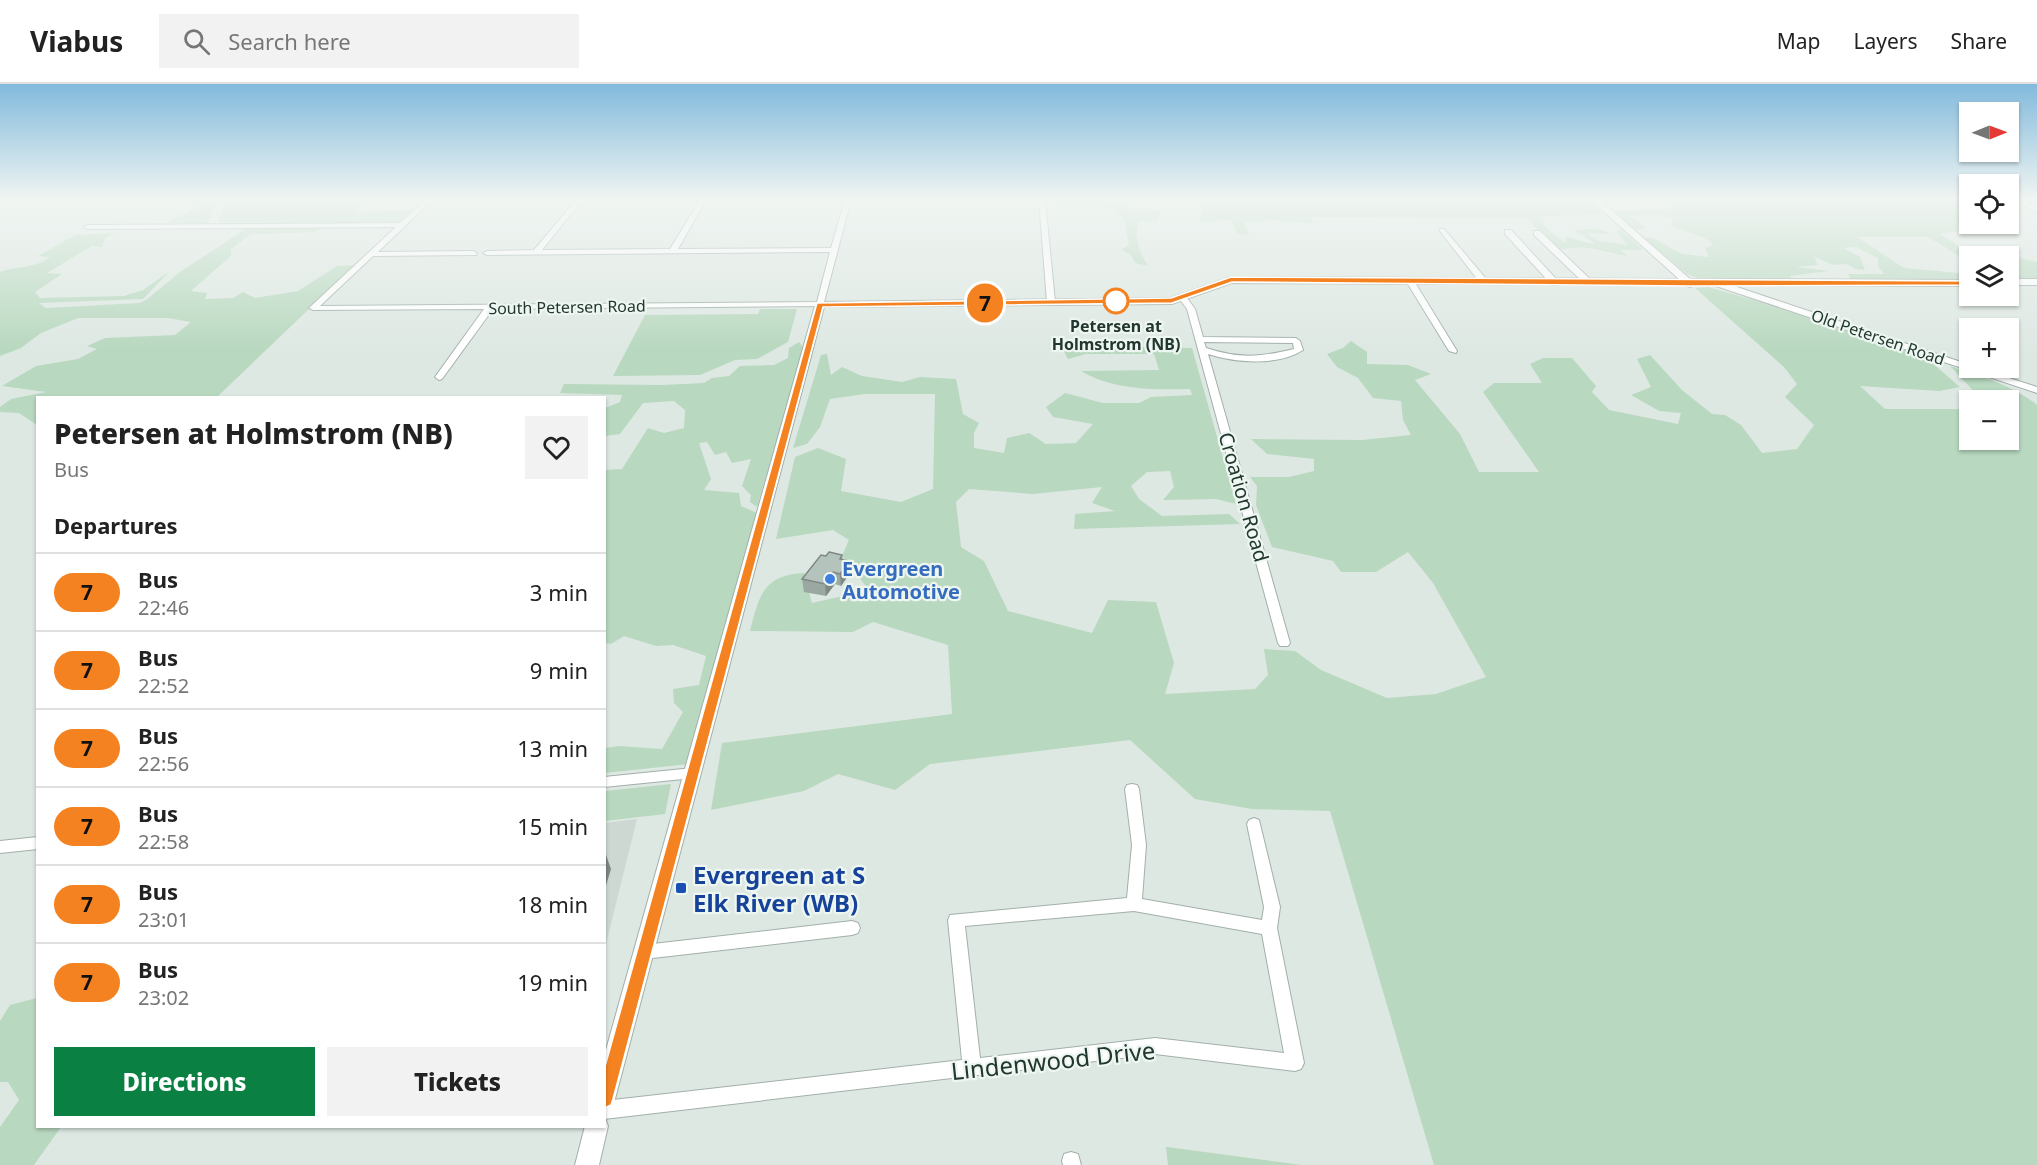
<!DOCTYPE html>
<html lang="en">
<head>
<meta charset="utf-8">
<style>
  :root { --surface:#fff; --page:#f2f2f2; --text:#222; --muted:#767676; --line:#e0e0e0; --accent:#0b8043 }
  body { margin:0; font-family:"Noto Sans",sans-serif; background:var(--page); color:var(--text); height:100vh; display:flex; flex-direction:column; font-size:22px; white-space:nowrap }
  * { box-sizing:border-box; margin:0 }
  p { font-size:20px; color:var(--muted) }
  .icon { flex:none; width:33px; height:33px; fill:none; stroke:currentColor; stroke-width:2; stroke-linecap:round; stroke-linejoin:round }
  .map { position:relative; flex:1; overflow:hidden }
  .sheet { position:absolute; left:36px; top:312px; width:570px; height:732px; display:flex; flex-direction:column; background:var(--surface); border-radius:0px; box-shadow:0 2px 4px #0004 }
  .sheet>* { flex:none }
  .badge { padding:0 12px; border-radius:20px; font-size:21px; line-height:39px }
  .needle { width:39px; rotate:89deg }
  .fabs { position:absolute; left:1959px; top:18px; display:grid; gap:12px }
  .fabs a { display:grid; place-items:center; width:60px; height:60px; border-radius:0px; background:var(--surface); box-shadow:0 2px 4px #0004; font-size:30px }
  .map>.badge { position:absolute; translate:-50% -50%; box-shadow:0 0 0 3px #fff }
  h2 { padding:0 18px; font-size:22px; line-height:54px }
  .round { display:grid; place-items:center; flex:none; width:63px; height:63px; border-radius:0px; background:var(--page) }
  .summary { display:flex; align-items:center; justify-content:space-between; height:102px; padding:0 18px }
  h1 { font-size:28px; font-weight:800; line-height:45px }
  .primary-button { display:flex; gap:12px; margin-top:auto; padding:12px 18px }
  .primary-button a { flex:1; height:69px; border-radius:0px; background:var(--accent); color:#fff; font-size:24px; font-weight:800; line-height:69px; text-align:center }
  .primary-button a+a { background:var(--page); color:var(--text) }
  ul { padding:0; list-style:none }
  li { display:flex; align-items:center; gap:18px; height:78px; padding:0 18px; border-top:2px solid var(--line) }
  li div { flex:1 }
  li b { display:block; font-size:22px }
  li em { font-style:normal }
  li .badge { min-width:66px; font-weight:700; text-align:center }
  header { display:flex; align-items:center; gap:36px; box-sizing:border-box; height:84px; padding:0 30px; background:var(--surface); border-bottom:2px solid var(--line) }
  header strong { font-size:28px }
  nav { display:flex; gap:33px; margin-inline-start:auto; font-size:21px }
  .search { width:420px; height:54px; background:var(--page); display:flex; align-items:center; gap:15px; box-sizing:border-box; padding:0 21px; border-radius:0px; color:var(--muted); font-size:22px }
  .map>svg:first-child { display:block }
</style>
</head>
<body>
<header>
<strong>Viabus</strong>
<div class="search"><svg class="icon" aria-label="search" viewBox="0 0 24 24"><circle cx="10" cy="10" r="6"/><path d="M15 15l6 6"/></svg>Search here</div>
<nav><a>Map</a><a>Layers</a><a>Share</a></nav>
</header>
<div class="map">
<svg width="2037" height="1081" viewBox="0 0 2037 1081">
  <rect width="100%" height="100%" fill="#dee8e3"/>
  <path fill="#cdd8d2" d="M637 735 605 864V739Z"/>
  <path fill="#b8d8bf" d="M199 116H227L215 124 207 139H167L198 123 191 121Z
    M236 116H371L355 128 412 126 398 139 218 138 223 124Z
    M1049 116H1131L1128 117 1129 125 1146 124 1161 128 1157 137H1139C1133 153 1139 168 1148 182L1135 179 1131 171 1121 166 1129 161 1125 138 1115 124 1049 122Z
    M1204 116H1587L1605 131 1538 132 1545 134 1543 141 1565 159 1566 153C1576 154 1585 160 1594 159L1575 147C1586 144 1601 143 1610 150L1586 149 1599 157 1628 161 1616 148 1621 145 1643 166H1620L1628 172C1602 168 1587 159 1559 166L1527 135 1311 133 1312 139 1273 136 1244 138 1249 151 1238 150 1231 136 1200 137Z
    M1666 116H1961L1969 119V131L1961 132 1957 147 1940 150 1975 172H1970L1969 178 1928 153H1857L1904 184 1958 189 1969 196 1852 198 1848 190H1884L1878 182V174L1856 163 1844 164 1860 173 1865 186 1855 185 1846 180 1834 181 1814 173 1818 181 1796 183 1829 187 1790 192 1792 196 1704 197 1687 190 1643 153 1653 154 1682 170 1709 173 1705 164 1714 161C1702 150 1686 149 1671 141L1674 136 1661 131 1631 132 1645 144 1635 146 1613 127 1668 126 1673 120Z
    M247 144H322L316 148 251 150 231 165V172L191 207 207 209 205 215 233 214 243 208 255 214 298 207 337 182 355 181 217 313 38 314 37 341 19 329 0 328V323L11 315 46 308 2 302 36 282 78 275 97 265 87 262 105 254 175 251 191 238 168 234H78L41 249 21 264 0 272V188C16 182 37 184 50 173L38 172 75 151 115 149 105 154 102 163 92 162 47 189 62 190 35 208 40 214 124 212 143 206 170 187 143 215 39 219 46 224 139 219 146 216 180 188Z
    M2020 174 2037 178V197L2009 198V176Z
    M1708 203 1790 226 1924 272 1960 303 1939 307 1860 302 1885 325H1969L1970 356H2008V316H1982L1950 282C1979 292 2013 301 2037 321V1081H1434L1330 727 1252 725 1195 715 1130 656 930 680 895 706 838 690 804 707 711 726 722 659 952 630 948 561 873 538 853 548 750 547C759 512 763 491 804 489L812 519 869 506 842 472 849 456 833 446 776 455 795 373 818 364 846 375 841 407 901 418 933 405 935 310H865L830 315 820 343 807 360 793 364 821 271 827 270 831 291 842 283 862 292 902 298 920 293 956 295 963 330 979 339 974 349V364L1004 369 1007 354 1029 349 1046 360 1076 359 1093 340 1053 333 1046 323 1065 309 1103 319H1139L1151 313 1192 311 1190 305C1153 306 1113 306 1081 287L1159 286 1154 270H1086L1068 275 1061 261 1192 264 1236 420 1216 415 1163 416 1174 403 1170 387 1147 388 1131 402 1139 415 1162 432 1229 430 1240 440 1074 445 1075 430 1115 427 1092 419 1102 403 1033 410 969 405 956 418 961 463 984 477 1008 527 1092 549 1108 516 1156 518 1174 579 1165 610 1255 605 1268 591 1264 565 1295 567 1321 586 1387 614 1436 610 1486 593 1433 499 1408 468 1376 488H1341L1333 477 1272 463 1256 421 1257 402 1250 393H1289L1314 387V375L1267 370 1251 355 1362 356 1411 351 1403 336 1401 317 1373 314 1358 294 1337 283 1327 270 1343 264 1351 257 1367 268V280L1408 281 1431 290 1415 296 1460 350 1479 388H1539L1483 308 1494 299H1542L1530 280 1543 274H1572L1596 302 1592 308 1609 326 1678 340 1681 329 1659 327 1631 311 1651 303 1637 275 1650 271 1682 306 1712 330 1725 331 1741 341 1762 369 1797 365 1814 341 1785 313 1797 300 1784 283 1695 204Z
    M760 225H797L788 258 757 275 735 276 700 291 613 292 645 231 758 230Z
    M799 258 804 264 757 423 750 418 751 411 742 402 751 375 732 379 726 368 715 371 707 358 699 359 711 395 704 406 739 409 741 422 757 429 689 680 605 689V664L619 662 662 665 683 628 674 619 673 605 699 601 706 572 673 561 656 562 624 552 611 560 605 559V386L622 385 648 344 664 349 684 344 685 326 674 317 643 319 620 350 605 352V324L620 318 622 311 560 309 564 300 661 301 704 299 712 294 729 292 740 282 774 281 788 274 789 264Z
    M671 700 665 730 605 737V707Z
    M37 914 38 1042 61 1043 34 1081H0V1043L19 1016 8 998H0V937L10 921Z
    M1166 1063H1167L1302 1081H1168Z"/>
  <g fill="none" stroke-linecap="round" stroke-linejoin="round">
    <defs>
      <path id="minor" d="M425 116H432L378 168 473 167 477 169 476 171 373 172 320 222 817 218 830 168 487 171 483 169 487 167 534 166 576 116H582L542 166 670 165 700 116H706L678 165 831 164 845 116H851L823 222 493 225 442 295 439 296 435 293 484 225 313 226 309 224 396 143 88 145 84 143 88 141 400 139Z
        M1039 116H1045L1055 218 1051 220 1047 218Z
        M2015 116H2022L2037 123V128Z
        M1440 145H1444L1487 196V200H1481L1440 147Z
        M1505 146H1511L1558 197V201H1552L1505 150Z
        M1534 147H1540L1592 197V201H1586L1534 151Z
        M1407 195 1414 197 1457 267 1456 269 1449 267 1406 197Z
        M1716 198H1722L1970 281V284H1978L2037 303V309L1716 202Z
        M1179 211H1185L1195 225 1203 253 1296 254 1300 257 1303 266C1279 282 1235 279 1208 270L1290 559 1288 562H1280L1278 559 1187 225 1178 213ZM1204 258 1293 259 1294 265C1261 273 1240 275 1206 264Z
        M693 684 698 685 700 689 698 693 693 694 604 703V693Z
        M1132 700 1137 701 1139 705 1146 761 1142 815 1262 836 1264 823 1247 740 1249 736 1254 734 1259 736 1280 823 1277 844 1304 979 1301 985 1295 987 1155 970 604 1035V1017L962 976 948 836 950 831 1127 814 1132 761 1125 705 1127 701ZM1134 827 1262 850 1284 969 1155 954 980 974 965 842Z
        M38 753V765L0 769V757Z
        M852 837 858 839 860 844 858 849 852 851 644 875 638 873 636 868 638 863 644 861Z
        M1071 1068 1078 1070 1081 1081H1063L1062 1077 1064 1070Z"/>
      <path id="tertiary" d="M1591 116H1600L1690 195 1970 196V202L1694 201 1690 203 1685 201 1232 199 1172 220 824 223 615 1015 612 1023 604 1026V973L816 218 1171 214 1231 193 1679 195Z
        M2008 195H2037V201H2008Z
        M605 1034 608 1042 599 1081H575L585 1042H604Z"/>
    </defs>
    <use href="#minor" stroke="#a2afaa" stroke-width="2"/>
    <use href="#tertiary" stroke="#a2afaa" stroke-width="2"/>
    <use href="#minor" fill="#fff" fill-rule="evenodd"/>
    <use href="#tertiary" fill="#fff" fill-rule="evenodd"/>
  </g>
  <path fill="#9ba8a2" d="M842 471 843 476 850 489 841 502 835 500 826 512 804 508 802 495 826 472Z"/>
  <path fill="#7e8884" d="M849 477 850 489 841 502 840 490Z
    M833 488 835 500 826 512 825 500Z
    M605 768 611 785 604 808V769Z"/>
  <path fill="#b4c3bc" stroke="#7e8884" stroke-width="1.5" d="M829 468 842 471 840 475 849 477 840 490 833 488 825 500 802 495 821 471 826 472Z"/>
  <linearGradient id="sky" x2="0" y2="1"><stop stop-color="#82badc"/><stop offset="0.43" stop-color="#f0f5f2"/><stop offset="1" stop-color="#f0f5f2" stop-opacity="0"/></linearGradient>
  <rect width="2037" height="267" fill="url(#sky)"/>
  <path fill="#f58220" stroke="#fff" stroke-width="1.5" d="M1231 193 1970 197 1973 199 1970 201 1690 202 1232 198 1172 219 823 223 613 1015 611 1021 604 1024 598 1021 596 1015 817 219 1171 214Z"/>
  <circle fill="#fff" stroke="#f58220" stroke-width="3" cx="1116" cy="217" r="12"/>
  <circle fill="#3f7fe0" stroke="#eef6f1" stroke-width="2" cx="830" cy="495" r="6"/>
  <rect fill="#1a4fb4" stroke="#eef6f1" stroke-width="2" x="675" y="798" width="12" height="12" rx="3"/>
  <g text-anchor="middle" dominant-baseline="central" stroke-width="4.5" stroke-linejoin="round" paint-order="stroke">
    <g font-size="16" fill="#213730" stroke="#eef6f1">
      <text transform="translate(567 223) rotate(-1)">South Petersen Road</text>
      <text transform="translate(1878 253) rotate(19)">Old Petersen Road</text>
    </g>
    <g font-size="16" font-weight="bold" fill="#213730" stroke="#eef6f1">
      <text x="1116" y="242">Petersen at<tspan x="1116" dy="18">Holmstrom (NB)</tspan></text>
    </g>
    <g font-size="20" fill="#213730" stroke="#eef6f1">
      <text transform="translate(1244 413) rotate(74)">Croation Road</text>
    </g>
    <g font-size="20" font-weight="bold" fill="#366cbe" stroke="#eef6f1" text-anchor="start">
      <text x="842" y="484">Evergreen<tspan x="842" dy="23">Automotive</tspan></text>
    </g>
    <g font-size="24" font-weight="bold" fill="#164399" stroke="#eef6f1" text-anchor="start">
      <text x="693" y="790">Evergreen at S<tspan x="693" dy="28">Elk River (WB)</tspan></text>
    </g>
    <g font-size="24" fill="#213730" stroke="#eef6f1">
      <text transform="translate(1053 976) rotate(-6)">Lindenwood Drive</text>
    </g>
  </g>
</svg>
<div class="fabs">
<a><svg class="needle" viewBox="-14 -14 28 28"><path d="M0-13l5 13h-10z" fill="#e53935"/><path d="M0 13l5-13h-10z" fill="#767676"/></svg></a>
<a><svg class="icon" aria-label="locate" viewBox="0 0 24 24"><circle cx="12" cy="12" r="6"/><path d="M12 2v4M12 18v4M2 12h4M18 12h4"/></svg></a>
<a><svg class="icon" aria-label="layers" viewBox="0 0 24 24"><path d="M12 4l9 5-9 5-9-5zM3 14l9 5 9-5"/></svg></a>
<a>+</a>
<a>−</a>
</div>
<b class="badge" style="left:985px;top:219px;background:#f58220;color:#111">7</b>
<section class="sheet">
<div class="summary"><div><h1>Petersen at Holmstrom (NB)</h1><p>Bus</p></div><a class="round"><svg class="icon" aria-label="heart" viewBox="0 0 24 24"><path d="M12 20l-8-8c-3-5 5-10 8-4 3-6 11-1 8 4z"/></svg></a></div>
<h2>Departures</h2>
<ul>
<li><span class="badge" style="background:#f58220;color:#111">7</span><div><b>Bus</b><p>22:46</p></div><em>3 min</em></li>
<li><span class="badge" style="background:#f58220;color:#111">7</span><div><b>Bus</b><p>22:52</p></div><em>9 min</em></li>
<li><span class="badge" style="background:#f58220;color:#111">7</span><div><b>Bus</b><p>22:56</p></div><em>13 min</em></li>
<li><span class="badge" style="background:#f58220;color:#111">7</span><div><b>Bus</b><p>22:58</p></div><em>15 min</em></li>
<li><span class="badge" style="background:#f58220;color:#111">7</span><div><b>Bus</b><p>23:01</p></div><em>18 min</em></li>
<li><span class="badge" style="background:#f58220;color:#111">7</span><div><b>Bus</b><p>23:02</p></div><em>19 min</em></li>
</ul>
<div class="primary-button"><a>Directions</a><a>Tickets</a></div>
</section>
</div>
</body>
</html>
